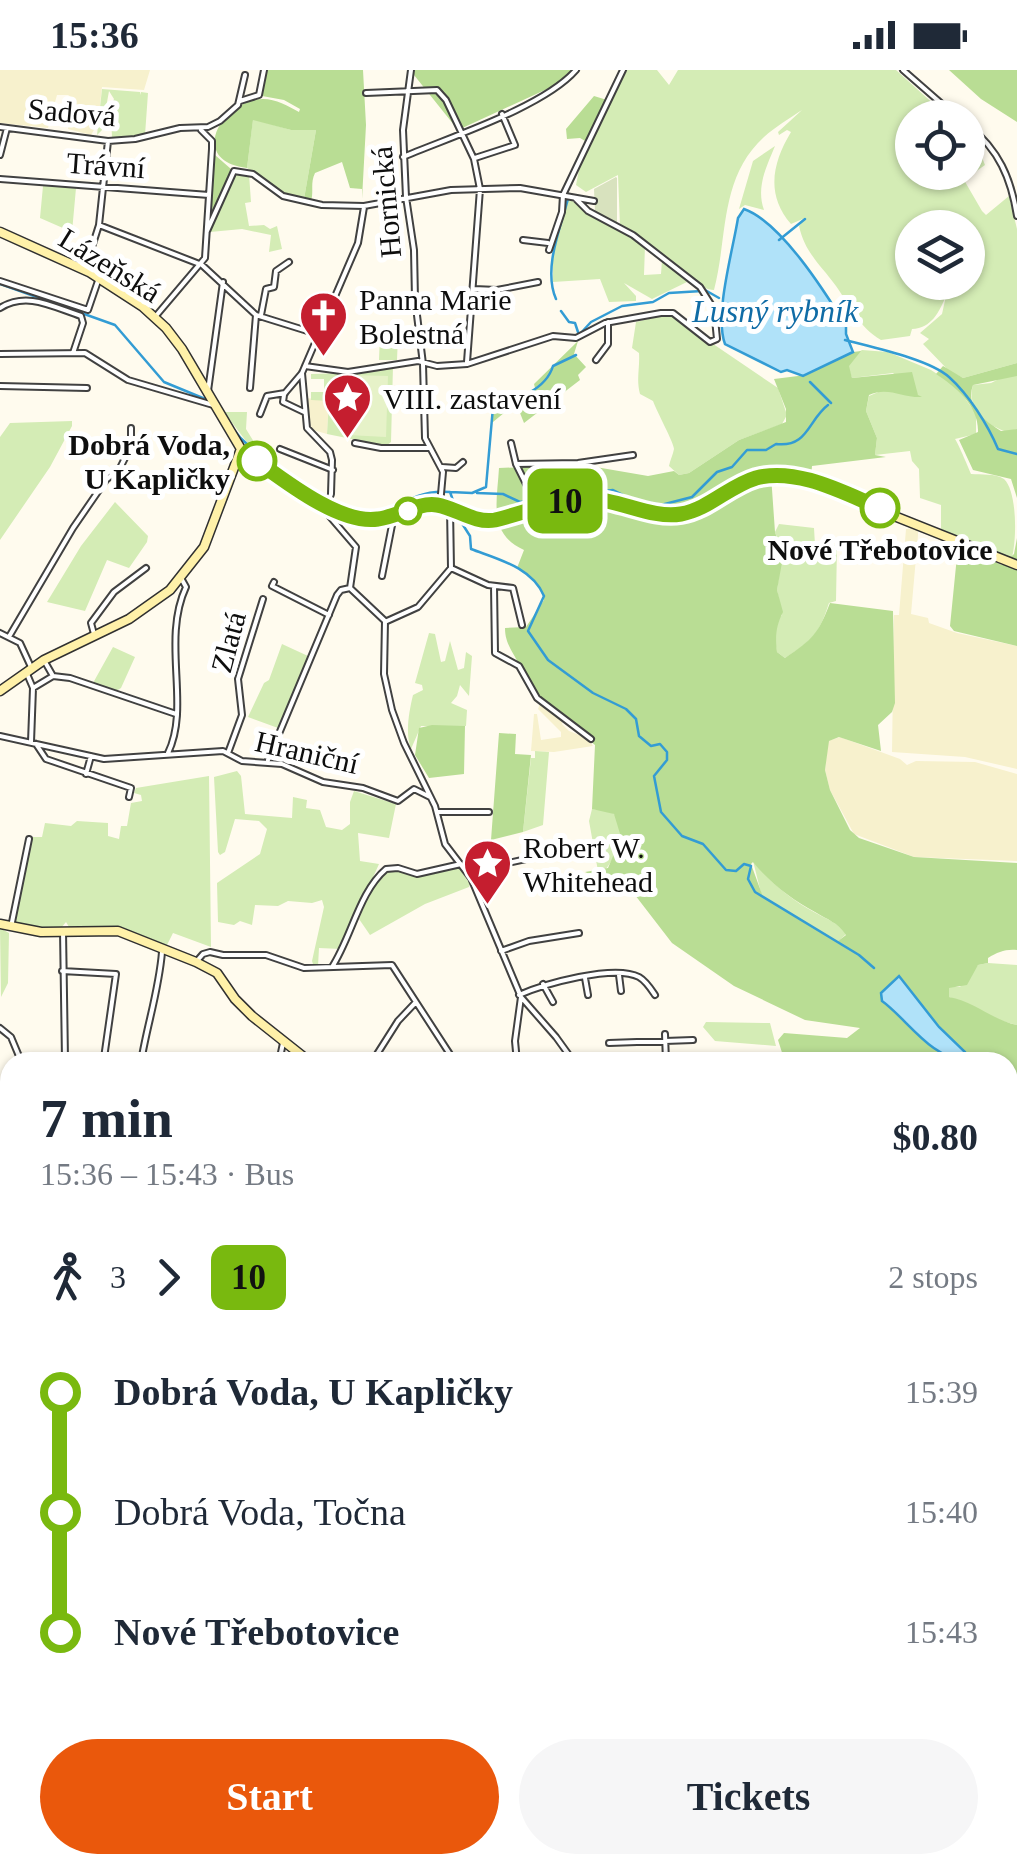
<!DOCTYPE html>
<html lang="en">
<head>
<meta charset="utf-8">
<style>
  :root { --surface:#fff; --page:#f6f6f7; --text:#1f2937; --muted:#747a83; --accent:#ea580c }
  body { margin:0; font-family:"Times New Roman",serif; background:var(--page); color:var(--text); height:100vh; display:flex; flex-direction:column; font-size:38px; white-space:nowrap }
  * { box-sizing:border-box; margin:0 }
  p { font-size:32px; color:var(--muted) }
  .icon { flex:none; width:55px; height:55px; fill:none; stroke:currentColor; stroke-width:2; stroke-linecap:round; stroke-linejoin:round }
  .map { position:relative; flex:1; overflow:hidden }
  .details { position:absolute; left:0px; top:982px; width:1018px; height:822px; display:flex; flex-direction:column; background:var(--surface); border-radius:30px 30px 0 0; box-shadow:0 2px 8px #0004 }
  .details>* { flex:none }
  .badge { padding:0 20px; border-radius:15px; font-size:35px; line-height:65px }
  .fabs { position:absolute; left:895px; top:30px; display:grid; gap:20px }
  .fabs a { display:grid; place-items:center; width:90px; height:90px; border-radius:50%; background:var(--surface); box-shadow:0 2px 8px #0004; font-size:50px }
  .map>.badge { position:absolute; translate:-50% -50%; box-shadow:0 0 0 5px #fff }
  .legs { display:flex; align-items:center; gap:15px; height:110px; padding:0 40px; font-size:32px }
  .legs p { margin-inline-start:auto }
  .head { display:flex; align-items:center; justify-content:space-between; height:170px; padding:0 40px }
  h1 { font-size:55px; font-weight:700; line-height:75px }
  .action { display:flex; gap:20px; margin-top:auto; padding:20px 40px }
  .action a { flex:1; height:115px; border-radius:60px; background:var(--accent); color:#fff; font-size:40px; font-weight:700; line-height:115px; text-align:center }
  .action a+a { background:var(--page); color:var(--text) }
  ul { padding:0 40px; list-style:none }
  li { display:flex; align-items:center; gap:35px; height:120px; font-size:38px }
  li i { display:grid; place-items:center; width:15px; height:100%; margin:0 12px; background:currentColor }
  li i::after { content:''; width:25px; height:25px; margin:-12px; border:8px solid; border-radius:50%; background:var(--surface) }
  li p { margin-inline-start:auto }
  li:first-child i { background:linear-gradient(#0000 50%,currentColor 0) }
  li:last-child i { background:linear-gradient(currentColor 50%,#0000 0) }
  .status { display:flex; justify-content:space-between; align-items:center; height:70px; padding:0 50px; background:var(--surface); direction:ltr }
  .status svg { height:28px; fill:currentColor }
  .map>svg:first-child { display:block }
</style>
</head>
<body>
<div class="status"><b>15:36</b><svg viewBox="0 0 49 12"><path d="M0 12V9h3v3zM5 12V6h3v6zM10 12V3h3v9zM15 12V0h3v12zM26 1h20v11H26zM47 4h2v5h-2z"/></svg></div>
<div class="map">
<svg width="1017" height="1803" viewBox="0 0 1017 1803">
  <rect width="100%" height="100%" fill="#fffbee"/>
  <path fill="#f7f1cd" d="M0 0H150L144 20 102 17 98 53 91 65 68 59 71 27 68 25H57L48 58 0 53Z
    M305 328 329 330 327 364 310 359Z
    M913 458 918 460V465L911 544 928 548 929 553 957 563 1017 576V699L965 687 892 682 894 545H899L906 459Z
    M541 631 563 649 562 654 569 661 587 668 593 676 554 682 531 681 534 644H537L541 670 561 667V662L538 639Z
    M840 667 900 689 907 695 916 691 975 692 1017 704V791L914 787 854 764 830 720 825 700 828 671Z
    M1017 1278V1399L1008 1395V1320Z
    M1008 1788H1017V1803H921L976 1795H1008Z"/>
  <path fill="#d4ecb5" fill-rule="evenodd" d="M627 0H657L669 15 678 0H896L948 47 912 48V102H968V65L977 75 985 95 964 110 982 141 986 145 1009 126 1017 159V293L963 308 949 301 923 274 929 269 920 263 942 244 946 226C939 242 932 258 912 259L910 266 881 270C859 257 850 236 836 216 820 194 805 183 799 156L805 148 791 154C765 124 773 92 791 62L787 60 779 65 778 62 802 40C790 48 775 57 764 67 719 108 728 167 714 220 694 220 639 171 620 156L618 105 586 122 576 115 580 95ZM912 158H968V212H912Z
    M102 19 140 22V25L141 22 148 23 145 65 112 68C112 57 109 38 114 29L109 21 102 60 97 65Z
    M253 49 291 60H316L304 129 286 124 247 98Z
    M775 76C766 98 756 117 764 140L745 135 739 139 753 91Z
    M237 102 249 104 251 132 245 133 249 156 264 155 270 159 277 156 282 179 269 182 271 165 242 159 210 162 231 107Z
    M43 116 76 118 72 162 40 148Z
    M569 129 645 176 644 205 661 204 662 190 687 212 652 229 624 213 636 226V231L609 232 600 209 553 212V177Z
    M669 244 778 318 787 345 782 354 739 370 689 403 679 405 669 396C670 390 673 385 674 379 674 373 657 342 653 331L640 324C636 309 640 298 639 283L632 278 636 252Z
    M380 265 398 266 397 290H379Z
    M862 280 888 282 931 300 957 317 976 344V364L955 369C959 375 969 399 971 404 982 405 994 403 1004 409 1017 421 1017 468 1012 487H1006L941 459V435L920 428 919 399 912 391 910 381 875 385 877 368 866 341 869 326 883 320 918 325 893 303 852 308 848 296 854 285Z
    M393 296 391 372 386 376 327 364 329 331 311 330V322H324V309H311V304L347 303Z
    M1005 306H1017V359L1007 362C986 355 966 338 973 315L991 313Z
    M224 342H247L246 359 254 372 252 379Z
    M72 351V356L50 397 0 470V367L10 353Z
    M115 432 148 466 147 472 129 498 107 490 85 541 47 532 81 476Z
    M779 454 814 458 815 475H837L836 531 829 533C819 564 813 570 785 588L777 582C775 570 772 554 782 545L777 520 782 482 775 462Z
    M429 563 435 564 441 592 445 591 450 571 458 600 464 598 466 582 472 586 469 626 460 615 457 626 451 633 467 640 466 656H421L411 679C405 663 409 642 413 625L423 620 422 615 415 613Z
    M282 574 308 586 278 658 248 647 264 613 269 610Z
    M113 577 135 587 121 618 116 621 93 613Z
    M535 681 549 682 543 755 523 762 531 688H535Z
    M237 701 241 706 245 744 292 748 293 727 307 730 306 738 320 740 326 757 342 760 350 754V732L354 721 396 734 389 768 358 763 360 791 379 794 341 879 319 878 318 896 314 897 312 891 324 837 322 830 312 833 288 831 278 836 255 835 252 855 240 851 234 855 218 852 217 813 260 784 267 759 259 751 235 749 225 782 220 785 218 782 214 707Z
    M209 706 211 877 173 863 167 875 106 856 69 857 66 852 61 858 41 860 15 853 30 771 33 767H42L45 753 71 756 77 751 108 753V766L119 769 121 756H127L131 733 142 731 141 725 134 723 136 718Z
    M592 739C598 740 604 739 609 741 632 751 616 788 605 800L598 801 589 751Z
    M753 791C769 811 791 830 814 842 828 850 837 852 846 864L838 872 762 827Z
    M458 796 470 814 469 817 425 834 370 865 359 849 373 814 386 802 398 800 423 806Z
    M0 858 9 863 8 913 1 927Z
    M988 893 1017 895V955C992 950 973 935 949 927L948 917H960L978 895Z
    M706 952 770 953 776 976 715 971 703 957Z
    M0 1203 10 1206V1334L0 1329Z
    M1017 1223V1278L1008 1320V1265Z
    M1008 1395 1017 1400V1443L1008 1435 1013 1424 1008 1429Z
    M10 1422V1530L0 1528V1438Z
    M1008 1639 1017 1643V1714L1008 1708Z
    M1017 1744V1788H1008V1748Z
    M256 1795H397V1803H263Z"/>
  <path fill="#b9dd94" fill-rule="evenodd" d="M265 0H363L366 55 362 129V119L350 118 342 92 315 103C310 113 314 121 311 131L304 129 316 60H291L253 50 247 98C187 91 221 30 263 29 276 29 288 36 299 42L300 39 284 30 262 26Z
    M410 0H578L571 8 458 60Z
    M949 0H1017V52L981 29Z
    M594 26 607 30 587 72 580 68 567 69 566 59Z
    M215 85 231 99 211 148 214 87Z
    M578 271 574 284 586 297 578 305 580 310 524 353 516 333 493 352 492 335 516 328 535 318 534 314Z
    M861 281 849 296 852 308 912 302 918 325 922 327C902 328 888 316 869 325L866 341 877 368 875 385 886 387 812 396 811 408 771 405 775 462 783 487 777 520 783 542C776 556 775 566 777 582L785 588C813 569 818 564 830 533L893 541 895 633 892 642 878 655 881 681 839 667 829 671 825 700 830 720 850 760 859 768 914 787 1017 793V880C1005 879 998 882 988 888V893L978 895 967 915 949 918V927C974 931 992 950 1017 955V1210L1009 1231 1008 992H785L778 970 784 963 847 968 860 958 805 950 734 916 672 873 635 825 585 802 608 798 621 767 614 744 592 739 595 675C565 649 537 631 519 595 513 581 505 574 505 558L526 557 544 530C540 513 530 508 517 498L524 480C488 464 497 432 499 398L584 395 648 406 674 401 679 405 689 403 739 370 786 352V339L774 309 806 305 853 282ZM753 792C769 812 792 830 815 842 828 850 837 852 846 865L837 872 763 827 751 794ZM899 906 939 957 965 982 966 987 882 931V923Z
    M1017 293V306L973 315C965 337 984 350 1001 361L1017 359V428L1011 409 973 400 959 370 978 362C979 336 956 317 936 304L943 296 963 308Z
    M1017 468V576L954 561 950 556 958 476 1002 495 1014 484Z
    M432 655 465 656 464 704 429 708 415 685 419 658Z
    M499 663 516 664 515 684 531 685 523 762 491 770Z
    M0 1329 10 1334V1421L0 1436Z
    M398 1795H787V1803H400Z"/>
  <path fill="#d8e2be" d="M616 107 617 108V154L595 143 594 119Z"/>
  <path fill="#e6f2c8" d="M351 305 388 306 386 367 348 365Z"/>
  <path fill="#b0e2f9" stroke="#339cd4" stroke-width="2.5" d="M744 139C781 152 825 222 846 256V264L853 282 803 306 787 300 781 302 725 274C714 245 733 180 738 148Z
    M899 906 939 957 965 982V989C933 991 906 948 882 931L881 923Z"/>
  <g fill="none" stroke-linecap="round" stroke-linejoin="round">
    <path stroke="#339cd4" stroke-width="2.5" d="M779 170 805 149
      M0 214 115 255 164 312 210 331
      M705 220 719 228
      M556 229C543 199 560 159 568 129
      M561 241 569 252 575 253 579 265 591 252 622 236 653 232 669 223 702 221
      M845 270C871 277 929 289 949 307 969 325 988 355 998 379L1017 384
      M810 312 831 333
      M234 360C253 387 283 391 296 417
      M450 422 472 423 486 417 493 337C516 330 546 320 553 296L576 285
      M477 423 503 424 520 432 529 431
      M538 428 613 420 631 429 661 435 692 427 717 402 732 397 747 380H766L776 374C808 378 808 350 828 335
      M302 429 317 436
      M334 442 373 456 383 454 386 449
      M390 442C411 428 424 420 450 422L455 436
      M456 444 470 466 471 479C497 489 532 497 544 526L528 561 548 590 593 623 626 639 636 649 639 666 651 676 660 674 667 682V690L654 706 661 742 682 766 703 774 726 800 736 801 744 794 751 796 748 809 755 822 859 885 874 898
      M1008 1038 1017 1045
      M0 1040 10 1054
      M1008 1742 1017 1745
      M770 1795 774 1803
      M880 1795 916 1797
      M922 1797 947 1795
      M823 1803 846 1801 855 1795"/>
    <defs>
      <path id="street" d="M411 0 403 60 406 127 414 180 415 229 423 294 425 368 443 402 440 435
        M903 0 958 48
        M366 23 437 20 446 30 474 89 480 119 467 292
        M240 31 259 25 264 0
        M968 55C999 80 1011 108 1017 146
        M0 57 108 71 135 69 180 58 208 57 220 51 238 35 245 5
        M0 85 7 58
        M403 87C450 67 544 37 576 0
        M475 88 515 75 502 44
        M0 109 209 125
        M99 155 202 195 256 245 317 264
        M207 161 234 101 253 104 283 126 322 135 364 136 451 120 520 118 594 131
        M523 170 548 173
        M549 180 562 142 563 125 623 0
        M85 199 99 155 108 71
        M0 211 88 240 99 208
        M474 219 497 220 538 212
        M0 238C27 221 53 237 81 246L83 253 73 283
        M261 245 266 219 274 217 276 201 289 192
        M155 247 205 188 212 79V71L201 60
        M0 284 85 283 128 310 213 335
        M596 290 608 274V252
        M305 296 348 302 418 291 437 296 467 294 553 266 576 268 605 253 661 243H673L710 272 717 269 714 239 700 217 633 165 588 141 575 128
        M302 303 307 358 330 382 332 390 331 424 325 441 356 477 350 518
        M0 316 87 318
        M250 318 256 245
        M208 321 223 212
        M285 323 302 303 358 173 364 137
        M284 325 283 332 304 342
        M260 344 267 326 285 323
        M355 373 381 378H428
        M511 373 516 394 537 436
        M280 379 333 400
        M516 394 578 393 633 385
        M442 397 456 398 463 392
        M451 498 488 515 513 518 522 555
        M382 506 394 445
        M274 512 272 516 329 545
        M494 516 495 583 519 596 537 628 591 669
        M350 518 385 551
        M385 551 384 604 392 640 404 673 435 736 445 774 471 808 521 927 556 967 574 992
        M387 551 418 537 451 498 450 438
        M0 563 20 573 31 597
        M94 564 91 553 114 522 146 498
        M10 565 73 458 106 410 120 398 131 376V358
        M45 592 53 606 70 608 176 644
        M27 604 33 618 31 672
        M33 618 53 606
        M0 666 104 689 223 681 242 691 282 694 323 712 363 718 398 731 414 719 430 727
        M36 674 46 689 131 718 129 727
        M168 683C191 636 161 571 186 517L181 508
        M228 683 242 645 238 609 263 529
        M268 690 337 525 341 520 350 518
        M86 704 91 686
        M437 742H489
        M467 802 549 784
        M11 857 29 769
        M501 881 529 871 579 863
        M196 892 203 884 210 882 223 885H266L304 898 392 895 455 992
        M332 897C352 866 359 822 386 799L398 798 417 804 461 794
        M62 901 116 904 104 988 65 989 63 861
        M619 905 621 921
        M585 908 588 925
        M543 914 553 932
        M519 925C544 914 614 894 639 907 646 911 651 919 655 925
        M0 958 11 967 21 991
        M665 964 666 992
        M609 973 693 970
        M20 990 65 989
        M141 992C147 955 159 920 162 882
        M279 992 283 973
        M372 992 398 951 416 932
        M517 992 515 971 521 927
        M0 1115 10 1111
        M0 1169 10 1172
        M1008 1439 1017 1447
        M1008 1486 1009 1479 1017 1473
        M0 1564 10 1569
        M0 1600 10 1624
        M1008 1617 1017 1619
        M6 1646 10 1659
        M0 1669 10 1673
        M1008 1674 1017 1679
        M0 1688 10 1700
        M6 1787 10 1788
        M50 1795 72 1796
        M154 1795 165 1803
        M204 1795 212 1803
        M918 1803 919 1795"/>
      <path id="secondary" d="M0 162 89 202 143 237 166 258 182 279 241 379 295 421 326 436 375 450 433 434 487 451 555 432 589 429 617 431 666 445H678L708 435 755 408 804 410 1017 495
        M0 621 44 590 129 549 170 520 204 477 241 379
        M0 854 41 862 118 861 196 892 217 903 235 929 252 946 310 992
        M1008 1569 1017 1575"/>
    </defs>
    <use href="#street" stroke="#414141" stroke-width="8"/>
    <use href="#secondary" stroke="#303030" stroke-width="11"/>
    <use href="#street" stroke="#fff" stroke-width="4"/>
    <use href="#secondary" stroke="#fff1a9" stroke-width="8"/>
  </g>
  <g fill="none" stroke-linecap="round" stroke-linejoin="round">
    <defs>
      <path id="line-1" d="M257 391C286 412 341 455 378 449 397 447 418 432 437 435 456 438 475 454 495 450 528 442 556 429 591 429 621 430 652 449 681 444 709 439 729 416 756 408 797 397 844 423 880 438"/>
    </defs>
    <use href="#line-1" stroke="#fff" stroke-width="22"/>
    <use href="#line-1" stroke="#79b90f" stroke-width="15"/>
  </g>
  <defs>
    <symbol id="church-pin" viewBox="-11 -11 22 30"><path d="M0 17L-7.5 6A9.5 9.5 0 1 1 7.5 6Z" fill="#c51e2f" stroke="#fff"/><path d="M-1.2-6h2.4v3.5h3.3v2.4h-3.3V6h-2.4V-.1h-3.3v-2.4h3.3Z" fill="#fff"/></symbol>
    <symbol id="sight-pin" viewBox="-11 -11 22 30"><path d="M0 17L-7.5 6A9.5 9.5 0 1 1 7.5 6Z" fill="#c51e2f" stroke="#fff"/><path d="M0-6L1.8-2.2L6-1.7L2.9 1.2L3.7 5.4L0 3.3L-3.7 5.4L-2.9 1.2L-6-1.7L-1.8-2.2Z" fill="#fff"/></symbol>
  </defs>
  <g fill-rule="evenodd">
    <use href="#church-pin" x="296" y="218" width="55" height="75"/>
    <use href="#sight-pin" x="320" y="300" width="55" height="75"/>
    <use href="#sight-pin" x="460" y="766" width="55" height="75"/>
  </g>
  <g fill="#fff" stroke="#79b90f" stroke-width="5">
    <circle cx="257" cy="391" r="18"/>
    <circle cx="880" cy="438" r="18"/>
    <circle cx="408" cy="441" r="12"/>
  </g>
  <g text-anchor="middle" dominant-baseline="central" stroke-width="10" stroke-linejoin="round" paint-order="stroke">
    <g font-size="30" fill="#0e0e0e" stroke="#fff">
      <text transform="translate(72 42) rotate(5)">Sadová</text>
      <text transform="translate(106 95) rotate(4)">Trávní</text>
      <text transform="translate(386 132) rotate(-95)">Hornická</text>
      <text transform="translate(110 195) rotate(32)">Lázeňská</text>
      <text transform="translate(228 572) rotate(-75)">Zlatá</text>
      <text transform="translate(307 682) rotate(13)">Hraniční</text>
    </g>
    <g font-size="30" fill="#0e0e0e" stroke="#fff" text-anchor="start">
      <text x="359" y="229">Panna Marie<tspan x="359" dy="34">Bolestná</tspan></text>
      <text x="383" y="328">VIII. zastavení</text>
      <text x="523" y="777">Robert W.<tspan x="523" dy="34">Whitehead</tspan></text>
    </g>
    <g font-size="30" font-weight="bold" fill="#0e0e0e" stroke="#fff" text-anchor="end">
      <text x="230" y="374">Dobrá Voda,<tspan x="230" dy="34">U Kapličky</tspan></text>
      <text x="880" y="479" text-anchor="middle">Nové Třebotovice</text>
    </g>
    <g font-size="32" font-style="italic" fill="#106ca6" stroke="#fff">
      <text x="775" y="241">Lusný rybník</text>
    </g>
  </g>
</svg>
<div class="fabs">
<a><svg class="icon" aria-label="locate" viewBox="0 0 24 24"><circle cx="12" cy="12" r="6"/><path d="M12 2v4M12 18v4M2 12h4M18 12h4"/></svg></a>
<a><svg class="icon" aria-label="layers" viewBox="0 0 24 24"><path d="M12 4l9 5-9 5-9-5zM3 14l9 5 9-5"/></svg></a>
</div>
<b class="badge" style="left:565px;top:431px;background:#79b90f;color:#111">10</b>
<section class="details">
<div class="head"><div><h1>7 min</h1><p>15:36 – 15:43 · Bus</p></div><b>$0.80</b></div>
<div class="legs"><svg class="icon" aria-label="walk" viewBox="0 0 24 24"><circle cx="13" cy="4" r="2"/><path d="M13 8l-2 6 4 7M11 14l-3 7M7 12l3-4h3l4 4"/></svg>3<svg class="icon" aria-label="forward" viewBox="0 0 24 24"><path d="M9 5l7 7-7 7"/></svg><b class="badge" style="background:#79b90f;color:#111">10</b><p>2 stops</p></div>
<ul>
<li><i style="color:#79b90f"></i><b>Dobrá Voda, U Kapličky</b><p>15:39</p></li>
<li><i style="color:#79b90f"></i><span>Dobrá Voda, Točna</span><p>15:40</p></li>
<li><i style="color:#79b90f"></i><b>Nové Třebotovice</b><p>15:43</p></li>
</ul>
<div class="action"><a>Start</a><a>Tickets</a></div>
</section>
</div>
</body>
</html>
